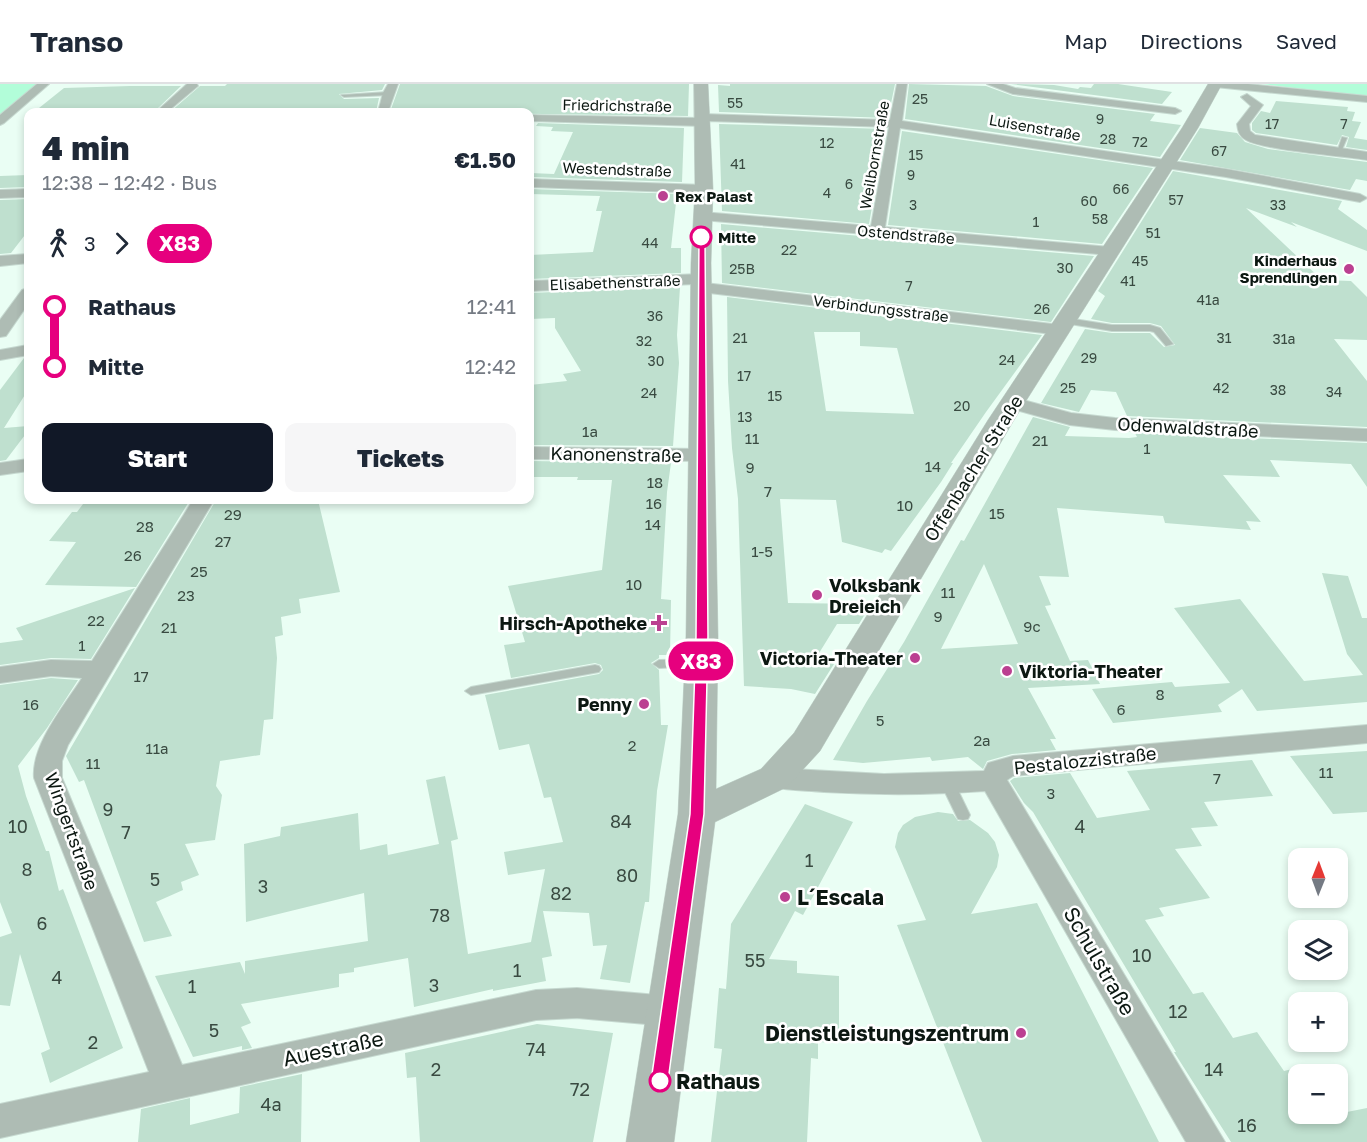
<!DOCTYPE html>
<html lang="en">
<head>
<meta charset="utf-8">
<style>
  :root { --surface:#fff; --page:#f6f6f7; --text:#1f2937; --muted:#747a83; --line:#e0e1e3; --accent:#111827 }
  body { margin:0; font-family:"Golos Text",sans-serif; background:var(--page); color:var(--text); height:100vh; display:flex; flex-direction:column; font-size:22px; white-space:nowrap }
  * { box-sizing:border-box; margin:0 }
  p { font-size:20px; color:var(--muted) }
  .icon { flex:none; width:33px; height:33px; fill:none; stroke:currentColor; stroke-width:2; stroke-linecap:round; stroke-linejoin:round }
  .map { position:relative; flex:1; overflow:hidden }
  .details { position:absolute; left:24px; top:24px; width:510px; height:396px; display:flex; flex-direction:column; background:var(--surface); border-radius:12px; box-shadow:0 3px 9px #0003 }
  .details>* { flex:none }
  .badge { padding:0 12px; border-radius:20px; font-size:21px; line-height:39px }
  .needle { width:39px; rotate:1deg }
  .controls { position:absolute; left:1288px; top:764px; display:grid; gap:12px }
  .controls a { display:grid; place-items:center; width:60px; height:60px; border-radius:12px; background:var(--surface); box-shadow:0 3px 9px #0003; font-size:30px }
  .map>.badge { position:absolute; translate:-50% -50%; box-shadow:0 0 0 3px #fff }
  .legs { display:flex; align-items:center; gap:9px; height:66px; padding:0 18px; font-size:20px }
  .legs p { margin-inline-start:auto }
  .head { display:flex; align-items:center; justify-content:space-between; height:102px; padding:0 18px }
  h1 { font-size:33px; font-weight:800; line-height:45px }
  .action { display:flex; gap:12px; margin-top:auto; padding:12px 18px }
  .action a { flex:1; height:69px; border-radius:12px; background:var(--accent); color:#fff; font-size:24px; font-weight:800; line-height:69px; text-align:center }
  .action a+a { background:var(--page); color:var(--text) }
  ul { padding:0 18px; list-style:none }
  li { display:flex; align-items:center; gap:21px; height:60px; font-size:22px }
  li i { display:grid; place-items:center; width:9px; height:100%; margin:0 8px; background:currentColor }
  li i::after { content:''; width:15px; height:15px; margin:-8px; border:4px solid; border-radius:50%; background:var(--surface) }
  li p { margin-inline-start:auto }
  li:first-child i { background:linear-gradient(#0000 50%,currentColor 0) }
  li:last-child i { background:linear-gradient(currentColor 50%,#0000 0) }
  header { display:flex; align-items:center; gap:36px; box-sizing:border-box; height:84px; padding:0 30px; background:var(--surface); border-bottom:2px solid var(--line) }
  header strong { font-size:28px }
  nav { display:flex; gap:33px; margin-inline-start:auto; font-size:21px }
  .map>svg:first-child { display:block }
</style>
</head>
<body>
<header>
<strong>Transo</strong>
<nav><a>Map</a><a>Directions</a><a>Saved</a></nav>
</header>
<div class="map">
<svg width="1367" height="1058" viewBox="0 0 1367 1058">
  <rect width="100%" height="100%" fill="#eafef4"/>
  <path fill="#b2fdd9" d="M0 0H38L0 31Z
    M1263 0H1367V13Z"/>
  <path fill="#bfe0cf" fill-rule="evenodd" d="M227 0H385L382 6 339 10 344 15 379 14 376 28H170L200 2H225Z
    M400 0H689L688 32 390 28Z
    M730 0H895L888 34 719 28 718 1 730 2Z
    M909 0 986 2 1013 12 1155 30 1150 37 1181 41 1160 73 905 35Z
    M1011 0 1054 1 1078 5 1080 3 1091 4 1094 0H1118L1172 8 1162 20Z
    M130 2H181L154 28H34L64 4Z
    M1276 17 1348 23 1347 27 1355 28 1352 37 1361 38 1354 54 1367 56V66L1346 63 1349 53 1342 51 1337 61 1256 49 1252 46V39L1261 27 1270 29Z
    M538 39 684 44 682 98 530 93V89L554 90 573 48 551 47 553 43 536 42Z
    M719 40 886 45 869 140 722 127Z
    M1200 44 1237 49 1245 58 1268 65 1367 78V97L1356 95 1350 106 1180 76Z
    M902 47 1153 84 1102 160 888 141Z
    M1173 87 1342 117 1338 125 1367 146V167L1291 138 1297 143 1246 124 1322 196 1351 197 1367 213V256L1334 255 1367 297V343L1127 332 1116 308 1091 306 1079 328 1041 319 1085 245 1112 249H1150L1164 263 1175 261 1161 242 1150 239H1112L1091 235 1105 212 1098 207Z
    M28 91V103L0 104V92Z
    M530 105 681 110 680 119H676L671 164H681V189L530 195V171L593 168 602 127H596L600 112 530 110Z
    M28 115V147L11 169 0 170V116Z
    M721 140 1094 172 1051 238 722 199Z
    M680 203 677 251 679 279 673 362 530 361V301L567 297 563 290 581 287 555 244V234L530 235V209Z
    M727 213 1042 251 986 328 951 379H953L941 398 891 467 885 465 882 469 842 458 836 416 780 415 788 519 871 520 859 540H837L816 574 834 580 815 610 791 605 744 602 738 415 732 364 728 297ZM814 248H860V262L897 264 914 330 826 327Z
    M28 273V306L4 344 28 342V347L6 376 0 377V306L24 274Z
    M1033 333 1070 343 1065 352 1129 354 1137 353 1135 349 1367 359V403L1351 380 1270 376 1280 393 1223 391 1261 438 1246 437 1251 446 1165 439 1163 432 1057 424 1069 493 1039 492 1051 521 1045 522 1070 577 1088 576 1100 600 1028 604 1056 655H1050L1056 666 1012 670 987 677 983 685 968 673 932 677 930 673 863 679 833 676 867 617 904 558 961 456 964 457ZM984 480 1018 560 941 565Z
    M530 377 671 379 667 408 661 515 671 516 670 571H659V574L651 579 659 586 661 641H668L657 707 649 818H645L630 899 600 895 607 861 593 862 589 829 543 827 552 872 542 874 546 897 493 907V905L414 923 408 874 354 884V888L339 890V903L241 920 251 939 241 943 252 964 242 966V962L193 973 155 892 240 878 245 890V877L368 857 364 809 246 838 244 760 280 752 281 743 358 729 360 766 387 760 388 771 439 760 426 696 445 692 458 755 451 757 468 870 531 858 545 785 508 791 504 768 563 758 551 713 544 714 529 660 499 666 485 611 599 590 603 586 601 581 595 579 511 594 504 561 525 558 508 502 602 486 612 396H577L578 393H530Z
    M86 416H190L136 503 45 501 76 458 49 457 72 428H77Z
    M216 416H318L340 508 299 515 301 529 281 533 283 551 275 553 277 574 273 635 264 636 260 671 220 677 216 702 222 711 215 756 185 760 199 791 181 798 183 806 156 818 172 852 144 858 84 696 79 698 66 672Z
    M1322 489 1348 492 1362 534H1367V618L1257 627 1242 605 1218 621 1222 628 1113 639 1092 605 1172 598 1175 603 1230 599 1174 524 1240 515 1304 597 1363 591 1347 570Z
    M135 504 91 575 51 574 0 581V559L23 556 16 544Z
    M51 594 78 596 47 644 18 682 26 712 46 767H49L59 807 63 805 123 964 50 999 41 969 50 965 20 870 10 922 0 921V853L12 849 0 818V601Z
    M1367 667V728L1333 730 1290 672Z
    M1252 676 1273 712 1204 718 1218 742 1191 744 1202 762 1175 765 1210 814 1159 824 1164 832 1145 836 1193 910 1203 908 1233 954 1257 948 1284 987 1313 980 1320 990H1299V1029H1338V1016L1347 1028 1367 1024V1058H1231L1174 968H1176L1033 728 1024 719 1010 697 1014 694 1070 689 1097 734 1150 726 1127 687Z
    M805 720 853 738 803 831 795 827 769 875 797 877V889L839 892V959L818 958V975L811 974 807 1058H711L722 965 714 964 719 904 726 905 731 840Z
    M938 728 953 730 958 737 970 736 988 749 995 758 999 771 997 783 971 830 1037 819 1159 1058H982L897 841 926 836 895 763 898 749 903 741 915 733Z
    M537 940 613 949 593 1058H420L416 993 407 994 405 969Z
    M302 990 301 1058H138L141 1025 190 1014V1041L239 1029 240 1003Z"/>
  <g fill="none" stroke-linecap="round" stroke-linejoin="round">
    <defs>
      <path id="service" d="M388 8 390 11 344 13 341 11Z
        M1342 53 1347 54 1341 68H1337Z
        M1067 234 1112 241H1150L1160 244 1173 260 1166 262 1154 248 1150 247H1112L1064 239V235Z
        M700 575 704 576 706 579 704 582 659 584 653 580 659 576Z
        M595 581 599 582 601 585 599 588 471 611 465 607 471 603Z
        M948 695 953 696 955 700 970 731 968 735 963 736 958 735 956 731 941 700 943 696Z"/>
      <path id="minor" d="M37 0H49L4 39 0 41V31Z
        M187 0H197L198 2 167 28H156Z
        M388 0H398L388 28H378L383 9Z
        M897 0H907L902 37 1226 85 1360 110 1367 114 1360 118 1226 93 900 44 885 143 1110 163 1117 167 1110 171 702 136 695 132 702 128 871 142 889 43 708 37 707 40 703 42 530 37V31L698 34 699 31 703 30 890 36Z
        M987 0H1003L1015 4 1175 24 1181 27 1175 30 1013 10Z
        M1210 0H1248L1367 12V18L1215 3Z
        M1247 10 1263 21 1249 40 1250 47 1255 51 1367 68V76C1343 72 1263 66 1246 56 1239 52 1238 47 1237 40L1251 22 1241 13Z
        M530 95 704 101 711 105 704 109 530 103Z
        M28 105V113L0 114V106Z
        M28 170V179L0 182V172Z
        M701 190 709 195 705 199 1061 241 1067 242 1069 246 1067 250 1061 251 701 208 695 206 693 203 695 200 530 207V197Z
        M28 204V220L6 252 0 253V236L22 206Z
        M28 261V271L0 276V266Z
        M1012 313 1071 329 1115 334 1367 345V357L1115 346 1070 341 1005 323 1003 319 1005 315Z
        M530 363 702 365 709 367 712 371 709 375 702 377 530 375Z
        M28 375V387L0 391V379Z
        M193 416H214L68 661 62 677V694L182 981 536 906 577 904 669 912 681 917 686 927 681 937 669 942 577 934 536 936 0 1054V1020L149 988 34 694C31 661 65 621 82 594L51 592 0 599V583L51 576 92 577Z
        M1367 641V659L1013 692 1007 696 1225 1058H1186L985 707C931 711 877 711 824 708 804 706 783 707 764 701L760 694 764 687 774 684 884 690 984 687 988 679 1013 672Z"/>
      <path id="tertiary" d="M694 0H708L713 105 711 179 718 552 716 705 761 685 794 649 988 336 1182 44 1208 0H1222L1198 44 1014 336 820 667 787 703 715 738 674 1058H626L678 730 686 552 691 179 695 105Z"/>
    </defs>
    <use href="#service" stroke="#c6d9d0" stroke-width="2"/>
    <use href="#minor" stroke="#c6d9d0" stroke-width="2"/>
    <use href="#tertiary" stroke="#c6d9d0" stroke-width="1"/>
    <use href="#service" fill="#aebcb4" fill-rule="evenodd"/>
    <use href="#minor" fill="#aebcb4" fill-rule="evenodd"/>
    <use href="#tertiary" fill="#aebcb4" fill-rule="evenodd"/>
  </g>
  <path fill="#e6007e" stroke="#fff" stroke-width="1.5" d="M699 152 705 153 708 552 704 730 668 997 666 1003 660 1005 654 1003 651 997 690 730 696 552Z"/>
  <g fill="#bb4091" stroke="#fff" stroke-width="2">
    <circle cx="663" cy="112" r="6"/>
    <circle cx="1349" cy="185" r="6"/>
    <circle cx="817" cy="511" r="6"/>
    <path d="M656 530h6v6h6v6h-6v6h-6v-6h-6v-6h6z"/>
    <circle cx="915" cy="574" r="6"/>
    <circle cx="1007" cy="587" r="6"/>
    <circle cx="644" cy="620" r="6"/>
    <circle cx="785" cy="813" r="6"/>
    <circle cx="1021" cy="949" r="6"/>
  </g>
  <g fill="#fff" stroke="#e6007e" stroke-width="3">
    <circle cx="701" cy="153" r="10"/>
    <circle cx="660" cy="997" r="10"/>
  </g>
  <g text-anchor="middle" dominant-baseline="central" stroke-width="5" stroke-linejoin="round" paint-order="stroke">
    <g font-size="14" fill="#394a41">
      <text x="920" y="14">25</text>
      <text x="735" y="18">55</text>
      <text x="1100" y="34">9</text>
      <text x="1272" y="39">17</text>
      <text x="1344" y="39">7</text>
      <text x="1108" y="54">28</text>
      <text x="1140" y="57">72</text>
      <text x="827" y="58">12</text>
      <text x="1219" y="66">67</text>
      <text x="916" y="70">15</text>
      <text x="738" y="79">41</text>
      <text x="911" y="90">9</text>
      <text x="849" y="99">6</text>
      <text x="1121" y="104">66</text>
      <text x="827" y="108">4</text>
      <text x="1176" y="115">57</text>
      <text x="1089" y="116">60</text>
      <text x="913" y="120">3</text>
      <text x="1278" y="120">33</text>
      <text x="1100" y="134">58</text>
      <text x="1036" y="137">1</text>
      <text x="1153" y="148">51</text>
      <text x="650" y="158">44</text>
      <text x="789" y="165">22</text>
      <text x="1140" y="176">45</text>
      <text x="1065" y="183">30</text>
      <text x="742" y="184">25B</text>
      <text x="1128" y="196">41</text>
      <text x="909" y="201">7</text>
      <text x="1208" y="215">41a</text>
      <text x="1042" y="224">26</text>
      <text x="655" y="231">36</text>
      <text x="740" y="253">21</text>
      <text x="1224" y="253">31</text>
      <text x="1284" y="254">31a</text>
      <text x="644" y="256">32</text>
      <text x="1089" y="273">29</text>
      <text x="1007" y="275">24</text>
      <text x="656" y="276">30</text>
      <text x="744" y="291">17</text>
      <text x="1068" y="303">25</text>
      <text x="1221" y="303">42</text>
      <text x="1278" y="305">38</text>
      <text x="1334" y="307">34</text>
      <text x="649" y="308">24</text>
      <text x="775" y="311">15</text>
      <text x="962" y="321">20</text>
      <text x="745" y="332">13</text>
    </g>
    <g font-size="15" fill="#0c1812" stroke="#fff">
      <text transform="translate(617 21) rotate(1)">Friedrichstraße</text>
      <text transform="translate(1035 43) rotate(10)">Luisenstraße</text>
      <text transform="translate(874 71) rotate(-80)">Weilbornstraße</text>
      <text transform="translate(617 85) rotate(2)">Westendstraße</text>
      <text transform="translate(906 150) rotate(5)">Ostendstraße</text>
      <text transform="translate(615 198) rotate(-2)">Elisabethenstraße</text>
      <text transform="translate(881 224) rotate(7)">Verbindungsstraße</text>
    </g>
    <g font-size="15" font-weight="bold" fill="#0c1812" stroke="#fff" text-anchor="start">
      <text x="675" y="112">Rex Palast</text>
      <text x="1337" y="176" text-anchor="end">Kinderhaus<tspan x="1337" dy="17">Sprendlingen</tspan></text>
    </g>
    <g font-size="15" font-weight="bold" fill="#0c1812" stroke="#fff" text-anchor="start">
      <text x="718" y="153">Mitte</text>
    </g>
    <g font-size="15" fill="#394a41">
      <text x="590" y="347">1a</text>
      <text x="752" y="354">11</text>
      <text x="1040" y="356">21</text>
      <text x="1147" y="364">1</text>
      <text x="933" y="382">14</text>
      <text x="750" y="383">9</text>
      <text x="655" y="398">18</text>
      <text x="768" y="407">7</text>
      <text x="654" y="419">16</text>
      <text x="905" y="421">10</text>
      <text x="997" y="429">15</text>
      <text x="233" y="430">29</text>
      <text x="653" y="440">14</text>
      <text x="145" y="442">28</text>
      <text x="223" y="457">27</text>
      <text x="762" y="467">1-5</text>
      <text x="133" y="471">26</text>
      <text x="199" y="487">25</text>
      <text x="634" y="500">10</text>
      <text x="948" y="508">11</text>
      <text x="186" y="511">23</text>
      <text x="938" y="532">9</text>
      <text x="96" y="536">22</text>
      <text x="1032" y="542">9c</text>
      <text x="169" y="543">21</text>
      <text x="82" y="561">1</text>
      <text x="141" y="592">17</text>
      <text x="1160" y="610">8</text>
      <text x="31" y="620">16</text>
      <text x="1121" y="625">6</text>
      <text x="880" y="636">5</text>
      <text x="982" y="656">2a</text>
      <text x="632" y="661">2</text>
      <text x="157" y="664">11a</text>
      <text x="93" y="679">11</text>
      <text x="1326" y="688">11</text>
      <text x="1217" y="694">7</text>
      <text x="1051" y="709">3</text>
    </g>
    <g font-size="18" fill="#0c1812" stroke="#fff">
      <text transform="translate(1188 343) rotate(3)">Odenwaldstraße</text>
      <text transform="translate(616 370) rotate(1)">Kanonenstraße</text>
      <text transform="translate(973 384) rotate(-58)">Offenbacher Straße</text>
      <text transform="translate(1085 676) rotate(-6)">Pestalozzistraße</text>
      <text transform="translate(72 747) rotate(70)">Wingertstraße</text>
    </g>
    <g font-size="18" font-weight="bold" fill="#0c1812" stroke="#fff" text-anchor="end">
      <text x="829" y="501" text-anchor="start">Volksbank<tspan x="829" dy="21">Dreieich</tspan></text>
      <text x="647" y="539">Hirsch-Apotheke</text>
      <text x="903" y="574">Victoria-Theater</text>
      <text x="1019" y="587" text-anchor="start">Viktoria-Theater</text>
      <text x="632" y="620">Penny</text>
    </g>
    <g font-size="18" fill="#394a41">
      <text x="108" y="725">9</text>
      <text x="621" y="737">84</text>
      <text x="18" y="742">10</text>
      <text x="1080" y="742">4</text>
      <text x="126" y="748">7</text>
      <text x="809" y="776">1</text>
      <text x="27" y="785">8</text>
      <text x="627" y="791">80</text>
      <text x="155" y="795">5</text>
      <text x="263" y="802">3</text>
      <text x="561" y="809">82</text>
      <text x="440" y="831">78</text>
      <text x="42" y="839">6</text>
      <text x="1142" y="871">10</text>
      <text x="755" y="876">55</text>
      <text x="517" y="886">1</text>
      <text x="57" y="893">4</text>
      <text x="434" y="901">3</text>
      <text x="192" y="902">1</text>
      <text x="1178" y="927">12</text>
      <text x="214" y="946">5</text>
      <text x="93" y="958">2</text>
      <text x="536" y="965">74</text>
      <text x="436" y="985">2</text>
      <text x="1214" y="985">14</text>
      <text x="580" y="1005">72</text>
      <text x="271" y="1020">4a</text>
      <text x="1247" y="1041">16</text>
    </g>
    <g font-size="21" font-weight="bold" fill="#0c1812" stroke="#fff" text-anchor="start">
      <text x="797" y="813">L´Escala</text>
      <text x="1009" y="949" text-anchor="end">Dienstleistungszentrum</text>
    </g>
    <g font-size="21" fill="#0c1812" stroke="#fff">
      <text transform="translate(1100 877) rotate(60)">Schulstraße</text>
      <text transform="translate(333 964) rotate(-12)">Auestraße</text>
    </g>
    <g font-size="21" font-weight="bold" fill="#0c1812" stroke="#fff" text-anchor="start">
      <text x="676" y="997">Rathaus</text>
    </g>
  </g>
</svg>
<div class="controls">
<a><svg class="needle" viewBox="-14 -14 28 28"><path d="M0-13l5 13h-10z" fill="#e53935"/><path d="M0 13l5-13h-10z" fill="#747a83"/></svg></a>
<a><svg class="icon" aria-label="layers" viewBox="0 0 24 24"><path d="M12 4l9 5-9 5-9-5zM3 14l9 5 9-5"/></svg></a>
<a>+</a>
<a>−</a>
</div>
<b class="badge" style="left:701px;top:577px;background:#e6007e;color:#fff">X83</b>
<section class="details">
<div class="head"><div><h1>4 min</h1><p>12:38 – 12:42 · Bus</p></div><b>€1.50</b></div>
<div class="legs"><svg class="icon" aria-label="walk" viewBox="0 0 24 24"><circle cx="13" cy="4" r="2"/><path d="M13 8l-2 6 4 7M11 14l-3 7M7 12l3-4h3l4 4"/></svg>3<svg class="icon" aria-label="forward" viewBox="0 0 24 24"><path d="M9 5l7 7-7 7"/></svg><b class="badge" style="background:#e6007e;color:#fff">X83</b></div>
<ul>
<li><i style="color:#e6007e"></i><b>Rathaus</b><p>12:41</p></li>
<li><i style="color:#e6007e"></i><b>Mitte</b><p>12:42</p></li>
</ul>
<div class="action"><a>Start</a><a>Tickets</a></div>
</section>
</div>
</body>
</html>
